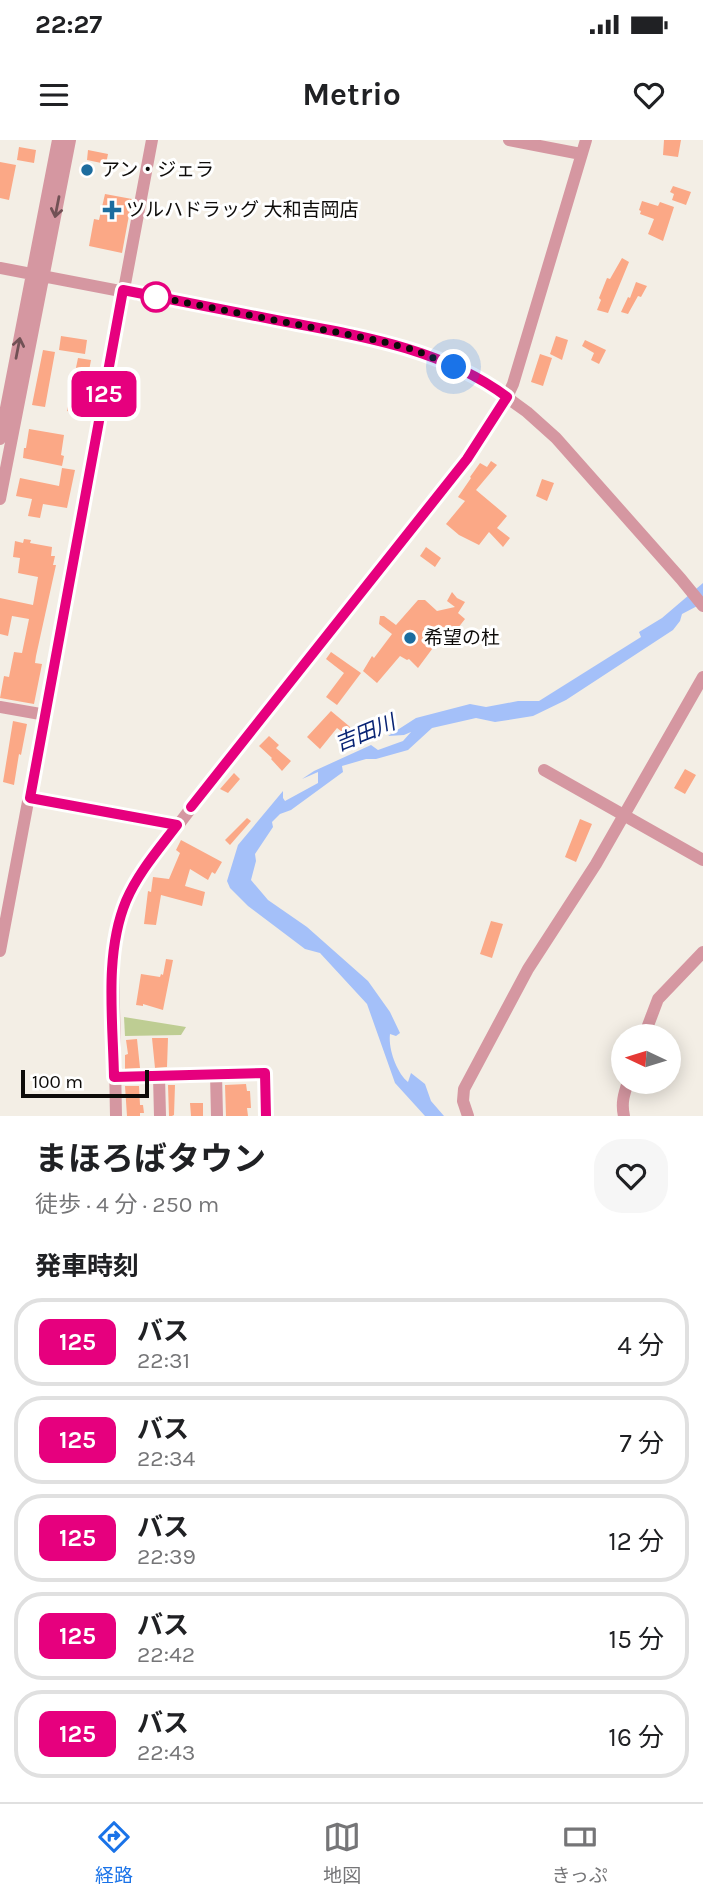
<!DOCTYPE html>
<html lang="ja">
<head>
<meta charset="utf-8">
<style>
  :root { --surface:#fff; --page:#f6f6f6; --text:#202124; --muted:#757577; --line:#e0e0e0; --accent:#1a73e8 }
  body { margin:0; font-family:Karla,"Noto Sans JP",sans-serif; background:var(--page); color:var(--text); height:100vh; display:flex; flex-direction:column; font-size:26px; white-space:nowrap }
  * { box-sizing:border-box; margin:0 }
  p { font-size:23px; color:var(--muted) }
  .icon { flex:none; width:38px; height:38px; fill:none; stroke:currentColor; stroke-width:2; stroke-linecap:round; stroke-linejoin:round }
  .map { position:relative; height:976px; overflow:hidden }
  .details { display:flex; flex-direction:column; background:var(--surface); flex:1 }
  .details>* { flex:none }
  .badge { padding:0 14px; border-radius:10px; font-size:24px; line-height:46px }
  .needle { width:46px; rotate:274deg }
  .tools { position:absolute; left:611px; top:884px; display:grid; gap:14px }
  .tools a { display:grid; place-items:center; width:70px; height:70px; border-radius:50%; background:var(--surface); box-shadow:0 4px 18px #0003; font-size:35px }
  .scale { position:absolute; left:21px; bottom:18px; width:128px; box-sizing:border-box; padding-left:7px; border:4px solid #0d0b09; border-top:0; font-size:19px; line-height:24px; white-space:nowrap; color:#0d0b09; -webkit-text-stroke:5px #fff; paint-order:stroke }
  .you { position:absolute; width:35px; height:35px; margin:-18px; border:5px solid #fff; border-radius:50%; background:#1a73e8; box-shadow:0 0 0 10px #1a73e833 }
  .map>.badge { position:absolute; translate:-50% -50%; box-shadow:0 0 0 4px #fff }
  h2 { padding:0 35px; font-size:26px; line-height:63px }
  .round { display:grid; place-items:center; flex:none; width:74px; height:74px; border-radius:28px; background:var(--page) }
  .head { display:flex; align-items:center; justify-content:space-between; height:119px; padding:0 35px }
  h1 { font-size:33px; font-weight:700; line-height:52px }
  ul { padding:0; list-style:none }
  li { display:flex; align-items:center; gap:21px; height:88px; margin:0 14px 10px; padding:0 21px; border:4px solid var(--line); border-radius:28px }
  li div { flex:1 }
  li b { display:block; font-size:26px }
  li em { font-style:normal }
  li .badge { min-width:77px; font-weight:700; text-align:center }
  .status { display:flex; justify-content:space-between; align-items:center; height:49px; padding:0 35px; background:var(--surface); direction:ltr }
  .status svg { height:19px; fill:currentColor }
  header { display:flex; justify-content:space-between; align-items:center; height:91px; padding:0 35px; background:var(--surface); font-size:32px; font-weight:700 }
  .tab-bar { display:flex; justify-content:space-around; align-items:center; height:98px; border-top:2px solid var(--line); background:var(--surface); font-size:19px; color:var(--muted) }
  .tab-bar a { display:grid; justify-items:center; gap:4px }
  .tab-bar .current { color:var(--accent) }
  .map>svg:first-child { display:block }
</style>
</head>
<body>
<div class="status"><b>22:27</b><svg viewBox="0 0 49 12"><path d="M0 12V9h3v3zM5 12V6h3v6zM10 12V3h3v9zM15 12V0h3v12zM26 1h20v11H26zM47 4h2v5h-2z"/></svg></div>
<header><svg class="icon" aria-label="menu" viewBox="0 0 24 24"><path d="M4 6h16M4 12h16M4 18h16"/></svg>Metrio<svg class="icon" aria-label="heart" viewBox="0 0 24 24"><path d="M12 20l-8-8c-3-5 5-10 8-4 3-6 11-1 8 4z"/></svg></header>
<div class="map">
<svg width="703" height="976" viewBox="0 0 703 976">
  <rect width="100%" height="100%" fill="#f3eee5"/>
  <path fill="#becd93" d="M124 877 186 887 181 895 125 896Z"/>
  <path fill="#a4c0f9" d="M703 443V463L682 474 680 481 673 490 566 560 533 576 495 582 476 578 432 588 408 610 376 619H366L342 626 343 632 291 670 280 674 272 682 273 687 255 714 256 721 251 740 268 760 307 787 368 841 390 872 400 893 396 896 390 894C388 909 397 933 408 942L411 933 425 944 431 961 444 976H425L395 943 367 864 320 813 305 809 248 766 230 748 227 741 238 705 283 651V658L285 661 318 643V632L302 639 314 631 371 605 378 610 403 601 411 592 404 595 388 596 416 578 470 564 486 567 518 561H539L641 497 639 492 662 478Z"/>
  <path fill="#fba886" d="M664 0H681L678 17 663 15Z
    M19 7 36 10 34 23 17 20Z
    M88 10 108 14 106 24 87 20Z
    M0 22 16 25 9 60 0 58Z
    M673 46 691 52 686 65 672 60 674 54 670 52Z
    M105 54 132 59 122 113 89 106 94 79 99 80Z
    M642 61 658 66 660 62 674 67 663 101 648 94 654 79 640 74 641 71 639 70Z
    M622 118 629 122 608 173 597 170 601 160 599 158 607 138 610 139Z
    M636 142 647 146 641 157 638 156 628 174 621 172 628 157 630 158Z
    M61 196 87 200 85 214 59 210Z
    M556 196 568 200 562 220 550 214Z
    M585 200 606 210 599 224 591 220 594 213 582 206Z
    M43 210 55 212 45 267 32 265Z
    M540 214 552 218 543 246 531 242Z
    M78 218 91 220 81 274 67 271Z
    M29 289 64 295 61 315 64 316 62 326 23 318 24 308H26Z
    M491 321 497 325 476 350 507 376 497 388 510 398 503 407 489 392 479 405 459 395 446 384 465 361 458 357 471 338 470 337 480 323 487 327Z
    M62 328 75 330 67 368 43 364 40 378 28 376 32 359 16 356 20 338 59 346Z
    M542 339 554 343 547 361 536 356Z
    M24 399 31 400 30 403 52 407 51 416H55L53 425H56L36 516 35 523 42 524 34 564 0 558 4 536 9 537 14 512 22 513 29 479 12 476 8 496 0 494V458L33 465 38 437 18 433 20 418 13 417 15 401 23 403Z
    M426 407 441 418 435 427 420 416Z
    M452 452 457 458 465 462 458 473 465 479 447 502 441 497 418 528 409 519 407 520 400 516 377 543 363 531 372 516 374 518 392 494 379 484 380 476H384L396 485 418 460H425L437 471 455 467 447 461Z
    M331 512 361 533 337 565 326 557 344 533 326 519Z
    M331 571 349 586 363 602 360 605 337 588 320 609 307 597Z
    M13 581 27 584 21 615 19 614 14 645 3 642Z
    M269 596 279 605 276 608 291 621 282 631 271 619 272 618 259 606Z
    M685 629 696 635 685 654 674 648Z
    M234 633 240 639 228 653 220 649Z
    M247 678 251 681 230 705 225 700Z
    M580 679 592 684 576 722 565 717Z
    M181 700 222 722 215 734 212 732 208 740 190 729 185 746 205 752 202 766 161 755 156 785 144 784 148 751 151 752 153 737 169 739 180 713 176 710Z
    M491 781 503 784 492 818 480 814Z
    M166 819 173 820 163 870 143 864V866L136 865 141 834 160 837 161 834 163 835Z
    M152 898H168L167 927 155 928Z
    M137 899 140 928 125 929V915L128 914 126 900Z
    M246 944 247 951H250L251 968H247L248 976H226L225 945Z
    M168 945H175L174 975 172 976H169Z
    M125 946H139L140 965H143L144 973H140V976H127Z
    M190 963H203V976H191Z"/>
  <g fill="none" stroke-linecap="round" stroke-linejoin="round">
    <path stroke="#d597a1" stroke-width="12" d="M509 0 581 14
      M0 128 376 200 415 210 437 219 487 243 527 272 556 298 681 439 703 466
      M0 299 58 0
      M0 359 70 0
      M0 567 46 575
      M544 630 703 720
      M30 658 177 685
      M0 811C52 541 100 270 152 0
      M644 896 658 859 703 812
      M216 934 217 976
      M159 936 160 976
      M114 938 265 933 266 976
      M116 976 113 813 118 784 126 761 140 735 250 591 467 319 507 257 513 244 586 0
      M468 976 463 961 464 949 528 829 596 724 703 537
      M624 976C621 963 624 954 628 942"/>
  </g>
  <defs><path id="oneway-shaft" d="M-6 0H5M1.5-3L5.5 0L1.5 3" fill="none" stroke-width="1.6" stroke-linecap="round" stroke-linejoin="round" transform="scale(1.75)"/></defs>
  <g stroke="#715155">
    <use href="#oneway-shaft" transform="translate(57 67) rotate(101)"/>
    <use href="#oneway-shaft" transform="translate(18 208) rotate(-79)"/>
  </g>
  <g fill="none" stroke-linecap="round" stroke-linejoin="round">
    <defs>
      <path id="line" d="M191 667 467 319 507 257C440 207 355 195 276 180 225 170 174 160 123 150L30 658 177 685C158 710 138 733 126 761 104 814 113 881 114 937L265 933 266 976"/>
    </defs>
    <use href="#line" stroke="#fff" stroke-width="16"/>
    <use href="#line" stroke="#e6007e" stroke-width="10"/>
    <path stroke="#0d0b09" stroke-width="7" stroke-dasharray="0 12.6" d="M156 157 147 155 376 200 415 210 454 227"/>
  </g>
  <g fill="#1c6c9e" stroke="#fff" stroke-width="2.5">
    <circle cx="87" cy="30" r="7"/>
    <path d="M108.5 59.5h7v7h7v7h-7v7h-7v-7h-7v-7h7z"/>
    <circle cx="410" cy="498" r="7"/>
  </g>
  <circle fill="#fff" stroke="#e6007e" stroke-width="3.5" cx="156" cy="157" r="14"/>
  <g text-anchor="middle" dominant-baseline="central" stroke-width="6" stroke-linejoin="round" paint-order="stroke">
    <g font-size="19" fill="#0d0b09" stroke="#fff" text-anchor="start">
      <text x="101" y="30">アン・ジェラ</text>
      <text x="126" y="70">ツルハドラッグ 大和吉岡店</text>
      <text x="424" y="498">希望の杜</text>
    </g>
    <g font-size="21" font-style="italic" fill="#092474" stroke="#fff">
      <text transform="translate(365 593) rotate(-22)">吉田川</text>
    </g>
  </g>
</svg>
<div class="tools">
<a><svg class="needle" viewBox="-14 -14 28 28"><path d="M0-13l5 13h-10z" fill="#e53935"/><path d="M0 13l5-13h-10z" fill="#757577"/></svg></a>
</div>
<div class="scale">100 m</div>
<div class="you" style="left:454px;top:227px"></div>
<b class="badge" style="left:104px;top:254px;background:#e6007e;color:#fff">125</b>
</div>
<section class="details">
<div class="head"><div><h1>まほろばタウン</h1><p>徒歩 · 4 分 · 250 m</p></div><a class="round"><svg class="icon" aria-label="heart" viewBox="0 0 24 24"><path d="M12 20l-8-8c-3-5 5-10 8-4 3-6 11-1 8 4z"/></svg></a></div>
<h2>発車時刻</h2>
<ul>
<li><span class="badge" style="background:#e6007e;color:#fff">125</span><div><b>バス</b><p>22:31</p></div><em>4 分</em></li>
<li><span class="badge" style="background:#e6007e;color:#fff">125</span><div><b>バス</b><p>22:34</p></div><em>7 分</em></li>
<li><span class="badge" style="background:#e6007e;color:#fff">125</span><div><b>バス</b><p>22:39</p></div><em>12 分</em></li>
<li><span class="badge" style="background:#e6007e;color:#fff">125</span><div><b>バス</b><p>22:42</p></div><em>15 分</em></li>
<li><span class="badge" style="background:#e6007e;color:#fff">125</span><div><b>バス</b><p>22:43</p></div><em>16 分</em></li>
</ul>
</section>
<nav class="tab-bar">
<a class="current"><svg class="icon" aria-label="directions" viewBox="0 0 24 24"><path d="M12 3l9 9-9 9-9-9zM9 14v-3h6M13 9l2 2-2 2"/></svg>経路</a>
<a><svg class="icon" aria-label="map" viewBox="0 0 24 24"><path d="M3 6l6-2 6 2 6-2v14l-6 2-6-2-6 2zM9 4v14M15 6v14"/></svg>地図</a>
<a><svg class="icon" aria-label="tickets" viewBox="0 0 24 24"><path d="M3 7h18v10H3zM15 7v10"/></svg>きっぷ</a>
</nav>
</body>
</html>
